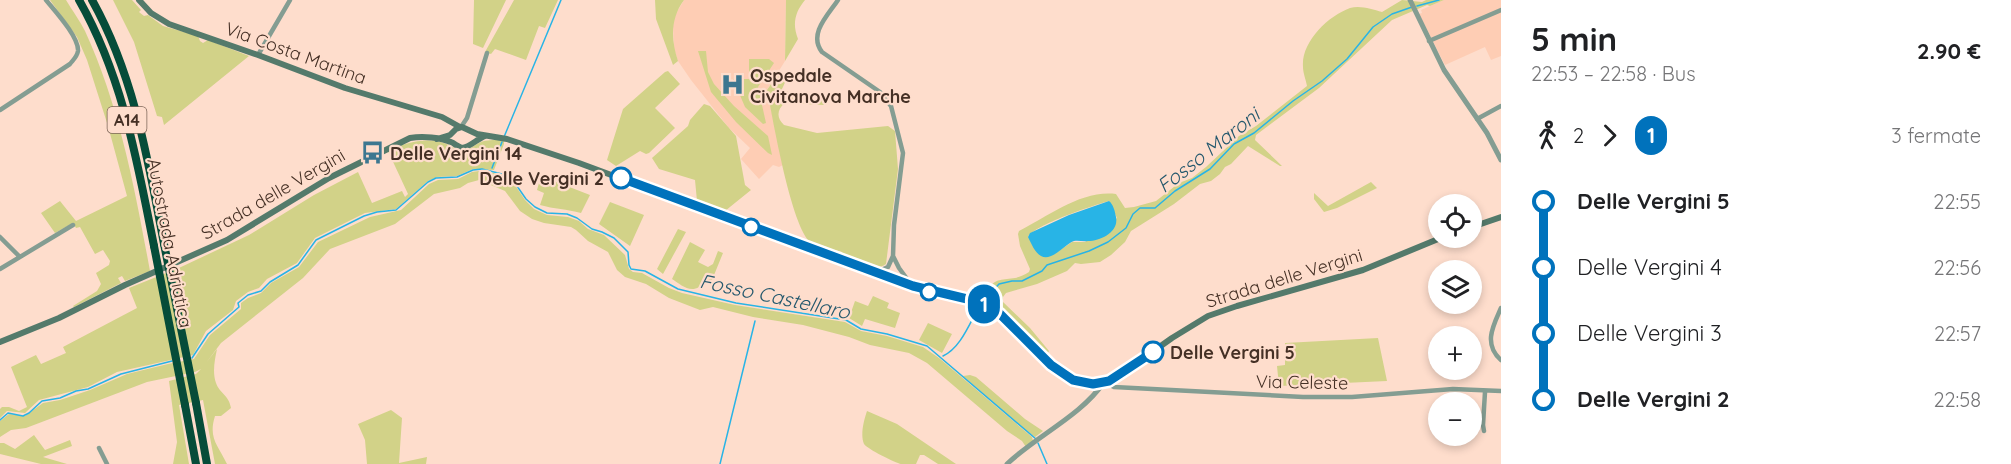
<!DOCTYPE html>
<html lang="it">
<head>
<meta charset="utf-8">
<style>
  :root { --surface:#fff; --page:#f2f2f2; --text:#202124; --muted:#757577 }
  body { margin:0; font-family:Quicksand,sans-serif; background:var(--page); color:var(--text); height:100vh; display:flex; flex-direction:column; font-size:22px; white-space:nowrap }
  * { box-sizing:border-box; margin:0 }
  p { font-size:20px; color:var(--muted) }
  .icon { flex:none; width:33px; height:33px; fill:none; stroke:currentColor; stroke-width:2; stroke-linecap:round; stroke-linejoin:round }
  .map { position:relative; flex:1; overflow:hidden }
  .panel { display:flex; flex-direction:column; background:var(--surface); width:510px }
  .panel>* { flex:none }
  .badge { padding:0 12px; border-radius:20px; font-size:21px; line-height:39px }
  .controls { position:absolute; left:1428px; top:194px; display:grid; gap:12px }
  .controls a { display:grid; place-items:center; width:54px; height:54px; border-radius:50%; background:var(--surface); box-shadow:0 3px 9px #0003; font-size:30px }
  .map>.badge { position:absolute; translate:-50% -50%; box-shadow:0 0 0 3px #fff }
  .legs { display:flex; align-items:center; gap:9px; height:66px; padding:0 30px; font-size:20px }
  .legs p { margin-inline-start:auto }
  .summary { display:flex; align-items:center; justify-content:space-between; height:102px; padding:0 30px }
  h1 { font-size:33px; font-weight:700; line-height:45px }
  ul { padding:0 30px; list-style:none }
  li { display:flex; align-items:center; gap:21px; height:66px; font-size:22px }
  li i { display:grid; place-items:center; width:9px; height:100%; margin:0 8px; background:currentColor }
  li i::after { content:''; width:15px; height:15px; margin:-8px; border:4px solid; border-radius:50%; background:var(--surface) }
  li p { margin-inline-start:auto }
  li:first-child i { background:linear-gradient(#0000 50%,currentColor 0) }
  li:last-child i { background:linear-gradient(currentColor 50%,#0000 0) }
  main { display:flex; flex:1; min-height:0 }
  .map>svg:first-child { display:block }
</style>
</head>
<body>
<main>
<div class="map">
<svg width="1501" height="464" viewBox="0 0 1501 464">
  <rect width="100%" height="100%" fill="#feddcc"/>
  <path fill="#fecdb4" d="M684 0H786L785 61 767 90 783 165 779 167 773 165 759 179 741 159 750 148 729 128 691 80 678 61 674 49 673 26 674 17Z
    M1444 0H1501V56L1491 60 1485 47 1445 65 1419 14 1422 13 1421 10Z"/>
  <path fill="#d2d288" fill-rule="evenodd" d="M50 0H66C72 10 80 21 85 31 120 107 135 190 150 271L125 281 122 276 118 278 121 283 74 307 73 306 97 291 101 284 96 273 109 265 110 261 103 250 95 254 80 227 76 228 73 223 55 233 41 213 60 201 76 221 127 196 108 126 87 60 77 37Z
    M113 0H132L141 10 139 12 144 16 148 15 163 26 198 36 200 41 203 43 208 40 249 56 164 125 162 117 157 116 134 42Z
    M474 0H506L483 48 473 44Z
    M514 0H558L545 28 539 26 526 60 495 49 491 54 485 52Z
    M655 0H684C670 19 671 40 678 61L673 65 656 19Z
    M786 0H805C795 12 792 24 798 39L785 61Z
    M1402 0 1422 2 1426 0H1444L1430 6 1427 5 1392 20 1319 88 1256 135 1255 140 1282 166H1280L1248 146 1231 164 1225 167 1220 174 1211 181 1200 184 1174 204 1131 231 1125 242 1111 255 1100 262 1081 264 1075 263 1067 271 1037 284 1006 293 1003 297V302L1030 328 1049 351 1047 355 1019 326 983 294 984 291 989 289C994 278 1004 280 1015 278 1020 277 1024 275 1029 272L1030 269 1020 246 1018 234 1019 231C1049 216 1081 190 1116 194L1125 208 1134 207 1156 201 1179 183 1192 178 1206 167 1239 136 1256 126 1307 86C1306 80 1303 73 1303 67 1301 42 1328 16 1350 8 1360 5 1372 9 1382 12ZM1109 201 1117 218 1085 242H1072L1057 252 1028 237C1034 225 1094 205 1109 201Z
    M698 51H706L708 72 714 84 734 106 768 136 772 155 768 153 736 122 711 92Z
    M749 59H769L774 63 758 87 766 123 763 124 745 107 733 79H749Z
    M668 71 680 84 655 108 675 128 649 153 646 154 640 151 616 166 607 160 623 109 665 72Z
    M780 71 788 76 782 89 803 99 824 100V105L785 103C777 109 776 118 784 125L817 133 888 126 895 131 898 169 886 264C873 273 855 260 842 255V252L835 250 832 253C826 250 816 247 811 243 791 227 773 119 767 90Z
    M704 104 710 106 736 136 745 185 751 190 725 211 697 201 695 180 659 169 652 158 688 126 690 120Z
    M498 140 504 141V144L494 170 473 169 457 176 437 177 428 181 396 209 365 213 315 238 297 263 267 279 259 288 248 292 236 301 233 310 206 331 193 355 117 372 88 387 39 400 25 413 7 411 0 418V409L2 407H9L19 411 27 407 11 367 36 355 41 364 66 353 63 347 137 308 129 288 181 267 249 235 314 195 358 172 372 203 402 191 405 197 408 194 388 151C407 142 429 136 449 145 454 147 456 151 462 151 470 151 472 146 479 143 484 140 491 140 498 140Z
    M479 171 500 174 511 179 525 200 534 209 547 215 568 217 579 221 588 229 604 235 625 255 629 269 633 272 642 273 669 288 682 293 735 305 845 322 861 331 887 336 923 347 939 358 1032 437 1033 441 1026 447 1022 441 1007 431 927 363 909 353 870 345 849 337 803 325 753 317 713 307 700 310 669 298 646 284 625 277 617 270 608 252 588 241 576 230 571 227 544 223 532 219 520 211 505 191 479 180 468 183 460 188 434 194 395 224 330 249 303 278 221 343 206 363 217 349C215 359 212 372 216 383 220 394 229 395 231 408L221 416H215C208 438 218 445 227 464H215L203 400 179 405 189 464H173L177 442 169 381 196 374 201 369 195 372 147 382 26 428 11 430 0 437V421L9 414 25 416 43 403 60 400 90 390 127 374 168 364 194 359 210 335 241 309V303L248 298 261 293 271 283 299 267 318 242 370 217 401 210 429 184 438 180 458 179 472 172Z
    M541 176 590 195 581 213C567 209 554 209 540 205L544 193 537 190Z
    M1371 182 1377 188 1337 208 1324 212 1314 199V193L1328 206Z
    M610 202 644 215 630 246 599 224Z
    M678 229 686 232 663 274 657 269Z
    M690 242 705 250 698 262 708 267 713 264 718 251 723 253 712 280C706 282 704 284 699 287 689 293 680 284 672 279Z
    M873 296 889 303 887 308 900 313 895 328 865 319 862 326 849 318 855 301 868 306Z
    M928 323 952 334 942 353 919 340Z
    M1378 338 1387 381 1279 386 1277 366 1285 365V343Z
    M970 375 976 377 1025 419 1043 431 1035 437 1023 428 963 376Z
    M391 410 402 418 399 463 427 457 426 464H367L365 440 358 424Z
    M867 411 897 424 956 464H938L924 455H920L916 464C911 464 906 464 901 464 896 463 867 449 864 444 860 435 864 420 867 411Z
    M34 435 45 450 70 440 72 446 43 457 67 464H41L0 454V443H4L15 449Z"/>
  <path fill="#28b4e6" d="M1109 201C1113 204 1115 211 1116 217 1119 232 1101 241 1088 241 1083 242 1079 240 1074 241 1065 244 1052 262 1041 256 1035 253 1031 243 1028 237L1030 233 1069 215Z"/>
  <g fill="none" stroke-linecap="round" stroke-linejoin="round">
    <path stroke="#28b4e6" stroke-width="1.5" d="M1417 6 1439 0
      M504 137 561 0
      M492 168 502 142
      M983 302 999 284 1012 281H1022L1042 271 1047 265 1089 251 1108 242 1126 228 1133 214 1140 208H1155L1175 191 1210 169 1234 144 1254 133 1293 101 1322 81 1347 59 1373 27 1392 14 1412 7
      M943 356C961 348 970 322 980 305
      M192 358 208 334 239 307 238 303 248 295 261 291 270 282 298 265 316 240 364 216 377 212 396 210 428 182 436 178 457 177 473 170 482 169 510 176 526 199 535 207 547 213 567 214 577 218 592 229 602 232 614 238 628 252 629 265 631 269 645 271 678 289 736 303 846 320 861 329 887 334 927 346 1036 439
      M0 420 8 413 23 416 29 413 42 401 60 398 76 391 88 389 121 374 172 361
      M1038 443 1047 464
      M720 464 755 321"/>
    <path stroke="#849d92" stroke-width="4.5" d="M838 0C828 15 808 34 822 52L880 92 891 106 903 153 894 225 893 256 899 268 913 287
      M1429 41 1501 10
      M258 55 290 0
      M0 110 70 64C73 60 77 57 78 51 79 37 55 11 46 0
      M1477 119 1501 106
      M461 127 467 118 487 53
      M0 237 20 257
      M0 269 73 225
      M875 273 888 267 893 256
      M1501 308C1493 326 1483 344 1501 360
      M1104 382 1114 387 1303 397H1352L1453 389 1501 391
      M1484 431 1483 425 1485 392
      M99 448 107 464"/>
    <path stroke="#849d92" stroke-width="5" d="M1410 0 1444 70 1487 133 1501 160
      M1007 464C1036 436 1081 416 1104 382"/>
    <path stroke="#547a6b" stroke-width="6" d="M139 0 151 13 169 24 258 55 345 88 442 117 460 127
      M437 139 450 135 456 129 462 127 477 134 507 139 579 163 913 287C923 290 933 293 944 295 959 298 976 298 989 306 1028 329 1062 408 1117 377L1172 338 1208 316 1237 306 1363 270 1443 237
      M1472 227 1501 217
      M0 342 59 318 125 285 227 240 329 178 410 138C422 136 441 137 453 143 456 145 459 147 462 148 470 147 477 139 485 136"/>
    <path stroke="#064c39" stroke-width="8" d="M79 0C123 77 137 161 154 246
      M92 0C134 75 148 160 164 244
      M196 403 207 464
      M185 405 196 464"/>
    <path stroke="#064c39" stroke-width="8" d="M164 244 196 403
      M154 246 185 405"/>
  </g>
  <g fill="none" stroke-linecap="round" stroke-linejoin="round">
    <defs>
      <path id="line-1" d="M621 178 913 286 984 303 999 313 1051 365 1073 380 1093 384 1109 381 1153 352"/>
    </defs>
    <use href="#line-1" stroke="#fff" stroke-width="14"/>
    <use href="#line-1" stroke="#0072bc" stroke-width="9"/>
  </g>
  <defs>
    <symbol id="hospital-bare" viewBox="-9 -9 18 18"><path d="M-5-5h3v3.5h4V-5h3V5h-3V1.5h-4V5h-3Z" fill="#3d7790" stroke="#feddcc" stroke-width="2.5" paint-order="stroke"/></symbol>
    <symbol id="bus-bare" viewBox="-9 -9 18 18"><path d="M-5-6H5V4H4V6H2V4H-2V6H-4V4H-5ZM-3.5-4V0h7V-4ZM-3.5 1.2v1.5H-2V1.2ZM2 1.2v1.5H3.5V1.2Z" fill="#3d7790" stroke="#feddcc" stroke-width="2.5" paint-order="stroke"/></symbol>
  </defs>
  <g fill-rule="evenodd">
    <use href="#hospital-bare" x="716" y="68" width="33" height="33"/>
    <use href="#bus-bare" x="356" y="136" width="33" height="33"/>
  </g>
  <g fill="#fff" stroke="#0072bc" stroke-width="3">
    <circle cx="621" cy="178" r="10"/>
    <circle cx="751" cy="227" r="8"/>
    <circle cx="929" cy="292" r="8"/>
    <circle cx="1153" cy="352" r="10"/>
  </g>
  <g text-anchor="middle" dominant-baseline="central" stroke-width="4.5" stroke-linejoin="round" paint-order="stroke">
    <rect fill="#feddcc" stroke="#7c6457" stroke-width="1.5" x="107.5" y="107" width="39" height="26" rx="4.5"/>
    <g font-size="16" font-weight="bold" fill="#453025">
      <text x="127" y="120">A14</text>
    </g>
    <g font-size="18" fill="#453025" stroke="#feddcc">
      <text transform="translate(296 53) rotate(20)">Via Costa Martina</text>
      <text transform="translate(273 194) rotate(-30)">Strada delle Vergini</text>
      <text transform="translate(170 243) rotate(79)">Autostrada Adriatica</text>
      <text transform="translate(1284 278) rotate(-17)">Strada delle Vergini</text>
      <text transform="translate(1302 382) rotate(1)">Via Celeste</text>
    </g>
    <g font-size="18" font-weight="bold" fill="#453025" stroke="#feddcc" text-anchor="start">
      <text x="750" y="75">Ospedale<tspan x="750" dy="21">Civitanova Marche</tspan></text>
      <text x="390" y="153">Delle Vergini 14</text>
    </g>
    <g font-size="18" font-weight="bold" fill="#453025" stroke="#feddcc" text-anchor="end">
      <text x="604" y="178">Delle Vergini 2</text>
      <text x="1170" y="352" text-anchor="start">Delle Vergini 5</text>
    </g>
    <g font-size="20" font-style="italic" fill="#24586d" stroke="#feddcc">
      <text transform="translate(1208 150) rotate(-38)">Fosso Maroni</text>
      <text transform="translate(775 296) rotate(12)">Fosso Castellaro</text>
    </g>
  </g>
</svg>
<div class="controls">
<a><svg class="icon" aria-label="locate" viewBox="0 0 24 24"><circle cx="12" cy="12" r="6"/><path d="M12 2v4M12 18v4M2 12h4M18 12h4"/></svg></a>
<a><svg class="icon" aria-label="layers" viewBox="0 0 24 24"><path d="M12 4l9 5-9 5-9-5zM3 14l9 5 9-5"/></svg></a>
<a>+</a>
<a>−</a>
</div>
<b class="badge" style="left:984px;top:304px;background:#0072bc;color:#fff">1</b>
</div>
<section class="panel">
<div class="summary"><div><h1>5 min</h1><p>22:53 – 22:58 · Bus</p></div><b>2.90 €</b></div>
<div class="legs"><svg class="icon" aria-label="walk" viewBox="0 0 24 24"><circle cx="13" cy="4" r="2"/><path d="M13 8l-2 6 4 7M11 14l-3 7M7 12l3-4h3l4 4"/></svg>2<svg class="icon" aria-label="forward" viewBox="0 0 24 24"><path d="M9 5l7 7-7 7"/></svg><b class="badge" style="background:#0072bc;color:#fff">1</b><p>3 fermate</p></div>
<ul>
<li><i style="color:#0072bc"></i><b>Delle Vergini 5</b><p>22:55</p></li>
<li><i style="color:#0072bc"></i><span>Delle Vergini 4</span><p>22:56</p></li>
<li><i style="color:#0072bc"></i><span>Delle Vergini 3</span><p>22:57</p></li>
<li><i style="color:#0072bc"></i><b>Delle Vergini 2</b><p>22:58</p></li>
</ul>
</section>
</main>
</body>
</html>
